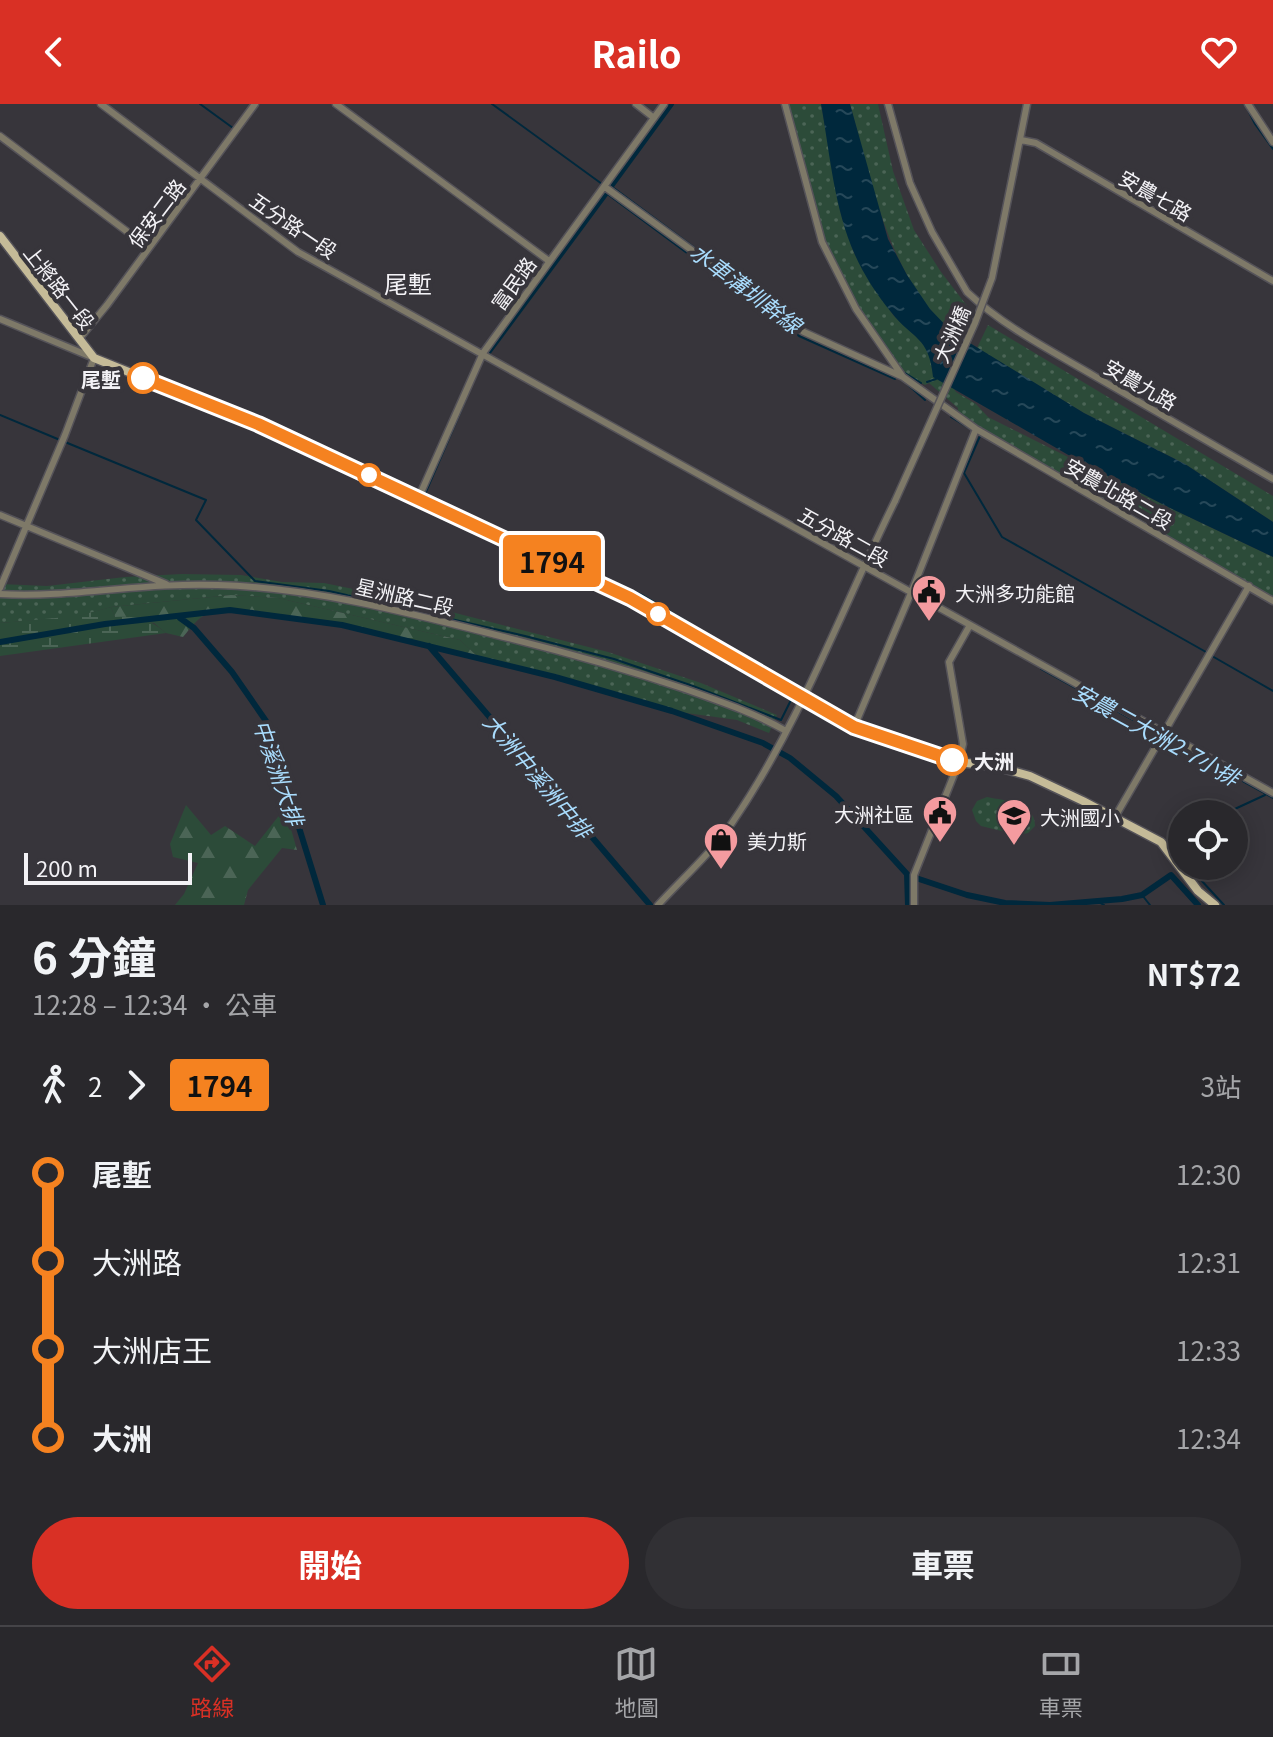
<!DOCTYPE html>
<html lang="zh-TW">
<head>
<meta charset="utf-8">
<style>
  :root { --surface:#29282c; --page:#313034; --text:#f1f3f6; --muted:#a5a6a9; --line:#454448; --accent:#d93025 }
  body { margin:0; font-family:Georgia,"Noto Sans TC",serif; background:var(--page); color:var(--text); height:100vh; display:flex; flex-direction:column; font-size:30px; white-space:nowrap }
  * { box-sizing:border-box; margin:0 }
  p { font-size:26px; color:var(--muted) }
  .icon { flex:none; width:44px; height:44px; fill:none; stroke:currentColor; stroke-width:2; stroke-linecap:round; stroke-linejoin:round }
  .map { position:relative; height:801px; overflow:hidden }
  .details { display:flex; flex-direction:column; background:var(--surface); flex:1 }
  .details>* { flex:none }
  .badge { padding:0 16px; border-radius:6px; font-size:28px; line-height:52px }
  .controls { position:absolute; left:1168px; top:696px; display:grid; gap:16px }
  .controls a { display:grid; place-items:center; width:80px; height:80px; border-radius:50%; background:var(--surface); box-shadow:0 4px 20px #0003,0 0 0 2px var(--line); font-size:40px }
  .scale { position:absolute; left:24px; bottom:20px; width:168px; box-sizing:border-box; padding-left:8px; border:4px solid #f3f2f6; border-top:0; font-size:22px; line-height:28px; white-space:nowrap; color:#f3f2f6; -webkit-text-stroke:6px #37353b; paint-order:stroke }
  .map>.badge { position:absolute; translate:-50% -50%; box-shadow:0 0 0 4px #fff }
  .legs { display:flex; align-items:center; gap:12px; height:88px; padding:0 32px; font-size:26px }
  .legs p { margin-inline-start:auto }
  .headline { display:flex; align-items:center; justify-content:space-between; height:136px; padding:0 32px }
  h1 { font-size:44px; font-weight:700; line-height:60px }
  .button { display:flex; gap:16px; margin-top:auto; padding:16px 32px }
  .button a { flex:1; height:92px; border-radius:48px; background:var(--accent); color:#fff; font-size:32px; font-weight:700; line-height:92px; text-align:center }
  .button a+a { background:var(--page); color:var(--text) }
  ul { padding:0 32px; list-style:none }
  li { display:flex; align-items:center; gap:28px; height:88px; font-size:30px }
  li i { display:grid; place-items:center; width:12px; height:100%; margin:0 10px; background:currentColor }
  li i::after { content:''; width:20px; height:20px; margin:-10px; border:6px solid; border-radius:50%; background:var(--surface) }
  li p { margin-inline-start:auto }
  li:first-child i { background:linear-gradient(#0000 50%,currentColor 0) }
  li:last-child i { background:linear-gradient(currentColor 50%,#0000 0) }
  header { display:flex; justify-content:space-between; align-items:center; height:104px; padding:0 32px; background:var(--accent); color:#fff; font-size:36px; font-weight:700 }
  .tabs { display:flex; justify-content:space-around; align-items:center; height:112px; border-top:2px solid var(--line); background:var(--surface); font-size:22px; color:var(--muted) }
  .tabs a { display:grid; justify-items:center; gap:4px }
  .tabs .current { color:var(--accent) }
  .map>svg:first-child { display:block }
</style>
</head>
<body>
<header><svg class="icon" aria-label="back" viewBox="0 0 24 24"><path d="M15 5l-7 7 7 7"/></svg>Railo<svg class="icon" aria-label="heart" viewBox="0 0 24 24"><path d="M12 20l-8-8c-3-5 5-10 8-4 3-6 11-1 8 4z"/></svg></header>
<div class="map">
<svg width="1273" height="801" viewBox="0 0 1273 801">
  <defs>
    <pattern id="grass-dots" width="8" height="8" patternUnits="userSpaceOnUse" patternTransform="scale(2)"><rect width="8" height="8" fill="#2c4b39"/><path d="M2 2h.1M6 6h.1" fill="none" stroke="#4b6556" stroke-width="1.8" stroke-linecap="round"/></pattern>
    <pattern id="forest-firs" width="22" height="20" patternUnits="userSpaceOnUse" patternTransform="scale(2)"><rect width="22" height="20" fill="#2c4b39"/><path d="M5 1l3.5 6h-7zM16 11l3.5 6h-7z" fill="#4b6556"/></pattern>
    <pattern id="wetland-marsh" width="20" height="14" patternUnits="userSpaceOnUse" patternTransform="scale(2)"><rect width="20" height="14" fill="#2c4b39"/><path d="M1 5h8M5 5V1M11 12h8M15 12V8" fill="none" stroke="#4b6556"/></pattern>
    <pattern id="water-ripples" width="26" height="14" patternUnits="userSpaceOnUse" patternTransform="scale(2)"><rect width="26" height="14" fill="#00283c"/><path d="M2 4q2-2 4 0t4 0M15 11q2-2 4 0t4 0" fill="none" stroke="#264859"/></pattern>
  </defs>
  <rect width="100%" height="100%" fill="#37353b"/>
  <path fill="url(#grass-dots)" d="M785 0H821L841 110 854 149 893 211 924 240 956 288 976 300 988 313 1168 403 1273 453V494L957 311 958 304 929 279 925 281 907 271 856 205 822 138Z
    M850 0H878L893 67 914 126 941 168 971 207 960 232C892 188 870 73 850 0Z
    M988 221 1273 392V418L1185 360 1084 309 977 244Z
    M182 470 241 471 282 478 324 479 397 494 608 548 701 579 777 611 769 629 737 616 672 607 478 553 460 536 278 494 231 491 111 503 76 513 0 519V480L47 482 125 473Z
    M987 693C1006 697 1035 698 1035 722L1028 729 1018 731 981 722 976 717 972 706 977 697Z"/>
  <path fill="url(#forest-firs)" d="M231 491 278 494 460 536 478 553 342 521 230 506C203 506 200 513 183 533L166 529 154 519 115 513 111 503Z
    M186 701 211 731 225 722 255 742 285 704 297 746 282 744 248 786 244 801H175L184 790 198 759 173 753 170 740Z"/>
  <path fill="url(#wetland-marsh)" d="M111 503 115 513C139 512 148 514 166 529L0 552V519L78 512Z"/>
  <path fill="url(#water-ripples)" d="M821 0H850L888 135 907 171 930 205 952 228 1084 309 1185 360 1273 418V453L1168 403 1077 356 933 273C929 232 913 236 891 208 877 191 864 171 855 151 834 104 830 50 821 0Z"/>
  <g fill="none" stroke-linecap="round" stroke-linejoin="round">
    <path stroke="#00283c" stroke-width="2" d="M200 0 233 24
      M492 0 602 80
      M1245 0 1255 20 1273 45
      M611 82 757 190
      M606 89 799 232 895 275
      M905 269 921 279
      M927 278 936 275
      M906 279 925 296
      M466 295 425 390 644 492 756 559
      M0 311 60 336
      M951 313 972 326
      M980 332 964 369 1002 433 1206 548
      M65 338 206 396 196 416 255 477 329 487 525 532 614 555 693 582 781 616 791 596
      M1212 552 1273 587
      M1041 565 1160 631
      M1165 634 1273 694
      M1224 710 1265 691
      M1182 741 1176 748 1182 755
      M1188 762 1224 801
      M1142 791 1150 801
      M1095 796 1104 801
      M1005 799 1006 801"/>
    <path stroke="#00283c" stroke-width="6" d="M611 82 671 0
      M489 247 606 89
      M180 514 194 524 232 568 266 617 323 801
      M0 538 105 520 230 506 342 521 555 573 672 607 763 639 790 654 836 692 907 770 908 801
      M429 542 650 801
      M910 772 967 791 1005 799 1050 801 1122 795 1142 791 1171 771 1198 801"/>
    <defs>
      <path id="minor" d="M101 0 298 148 1273 689
        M336 0 549 157
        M636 0 654 14
        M785 0 822 138 856 205 903 273
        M888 0 910 79 932 128 967 188C1004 223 1052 247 1096 273 1155 307 1214 341 1273 375
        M1248 0 1273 38
        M0 32 149 144
        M1021 36 1036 39 1273 177
        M1013 70 1027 0
        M605 83 804 228 903 273 976 325 1273 497
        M0 215 94 254 65 331 0 484
        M79 235 107 201 255 0
        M418 395 483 249 664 0
        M0 411 166 480
        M0 490C73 494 145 478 218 481 316 484 410 509 504 533 565 548 625 565 685 585 719 597 755 609 786 627
        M854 623 911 489 976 325
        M1115 713 1249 482
        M658 801C683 774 711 749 732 719 800 620 842 504 895 397
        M914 801V771L959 658 963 640 949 558 970 521"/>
      <path id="major" d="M0 132 94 254 258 320 630 494 854 623 959 658 998 663 1030 672 1083 697 1161 738 1198 787 1215 801"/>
    </defs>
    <use href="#minor" stroke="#555359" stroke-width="9"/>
    <use href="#major" stroke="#555359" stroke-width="11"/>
    <use href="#minor" stroke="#7e7968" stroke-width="6"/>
    <use href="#major" stroke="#c5bb98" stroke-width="8"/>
    <defs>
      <path id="minor-bridge" d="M895 397 975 219 992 174 1013 70"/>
    </defs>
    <use href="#minor-bridge" stroke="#555359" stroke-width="9" stroke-linecap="butt"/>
    <use href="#minor-bridge" stroke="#7e7968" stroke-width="6"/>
  </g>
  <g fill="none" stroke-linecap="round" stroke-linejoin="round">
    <defs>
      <path id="line-1" d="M143 274 258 320 630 494 854 623 952 656"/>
    </defs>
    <use href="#line-1" stroke="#fff" stroke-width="18"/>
    <use href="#line-1" stroke="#f58220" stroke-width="12"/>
  </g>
  <defs>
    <symbol id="civic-pin" viewBox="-11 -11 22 30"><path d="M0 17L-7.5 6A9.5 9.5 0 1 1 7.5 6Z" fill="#f49b9f" stroke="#37353b"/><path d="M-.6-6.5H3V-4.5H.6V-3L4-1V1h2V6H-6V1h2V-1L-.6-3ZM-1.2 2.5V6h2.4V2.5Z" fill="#111"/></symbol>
    <symbol id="school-pin" viewBox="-11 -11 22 30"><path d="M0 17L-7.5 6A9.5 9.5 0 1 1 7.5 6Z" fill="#f49b9f" stroke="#37353b"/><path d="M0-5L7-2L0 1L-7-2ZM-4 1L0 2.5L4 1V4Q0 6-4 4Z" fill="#111"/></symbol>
    <symbol id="shop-pin" viewBox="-11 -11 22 30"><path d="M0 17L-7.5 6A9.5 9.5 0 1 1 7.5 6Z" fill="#f49b9f" stroke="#37353b"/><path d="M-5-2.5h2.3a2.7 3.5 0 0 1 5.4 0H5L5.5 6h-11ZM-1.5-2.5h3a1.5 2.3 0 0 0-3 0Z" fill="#111"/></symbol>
  </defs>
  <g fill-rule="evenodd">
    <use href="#civic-pin" x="909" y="468" width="40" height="54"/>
    <use href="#civic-pin" x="920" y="689" width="40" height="54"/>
    <use href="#school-pin" x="994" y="692" width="40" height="54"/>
    <use href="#shop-pin" x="701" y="716" width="40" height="54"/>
  </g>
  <g fill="#fff" stroke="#f58220" stroke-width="4">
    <circle cx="143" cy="274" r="14"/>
    <circle cx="369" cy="371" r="10"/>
    <circle cx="658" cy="510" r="10"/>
    <circle cx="952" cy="656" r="14"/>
  </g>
  <g text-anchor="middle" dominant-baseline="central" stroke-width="8" stroke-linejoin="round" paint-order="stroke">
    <g font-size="20" fill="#f3f2f6" stroke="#37353b">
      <text transform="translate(1156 91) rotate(30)">安農七路</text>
      <text transform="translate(156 109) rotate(-53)">保安二路</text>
      <text transform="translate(294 121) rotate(34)">五分路一段</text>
      <text transform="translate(513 179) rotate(-54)">富民路</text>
      <text transform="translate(60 183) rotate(52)">上將路一段</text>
      <text transform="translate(951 230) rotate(-66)">大洲橋</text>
      <text transform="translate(1141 280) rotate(30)">安農九路</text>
      <text transform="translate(1119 389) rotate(30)">安農北路二段</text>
      <text transform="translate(844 432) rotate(29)">五分路二段</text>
      <text transform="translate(405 492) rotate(13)">星洲路二段</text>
    </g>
    <g font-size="20" font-weight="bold" fill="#f3f2f6" stroke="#37353b" text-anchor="end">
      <text x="121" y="274">尾塹</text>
      <text x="974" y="656" text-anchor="start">大洲</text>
    </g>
    <g font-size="20" fill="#f3f2f6" stroke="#37353b" text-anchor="start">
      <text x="955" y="488">大洲多功能館</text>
      <text x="914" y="709" text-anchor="end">大洲社區</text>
      <text x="1040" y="712">大洲國小</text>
      <text x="747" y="736">美力斯</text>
    </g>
    <g font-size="22" font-style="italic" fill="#a9dcfd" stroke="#37353b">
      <text transform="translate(747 183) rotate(37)">水車溝圳幹線</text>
      <text transform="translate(1157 629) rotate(29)">安農二大洲2-7小排</text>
      <text transform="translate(280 668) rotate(71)">中溪洲大排</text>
      <text transform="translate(539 671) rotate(50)">大洲中溪洲中排</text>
    </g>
    <g font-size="24" fill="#f3f2f6" stroke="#37353b">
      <text x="408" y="178">尾塹</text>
    </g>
  </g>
</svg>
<div class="controls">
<a><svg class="icon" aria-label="locate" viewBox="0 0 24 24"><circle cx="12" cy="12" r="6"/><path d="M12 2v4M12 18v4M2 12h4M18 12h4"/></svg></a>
</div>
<div class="scale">200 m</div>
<b class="badge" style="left:552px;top:457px;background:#f58220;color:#111">1794</b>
</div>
<section class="details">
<div class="headline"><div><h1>6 分鐘</h1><p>12:28 – 12:34 · 公車</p></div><b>NT$72</b></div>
<div class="legs"><svg class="icon" aria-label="walk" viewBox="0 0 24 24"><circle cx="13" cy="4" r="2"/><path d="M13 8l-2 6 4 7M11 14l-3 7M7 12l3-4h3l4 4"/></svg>2<svg class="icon" aria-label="forward" viewBox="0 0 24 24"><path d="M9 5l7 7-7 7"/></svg><b class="badge" style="background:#f58220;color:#111">1794</b><p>3站</p></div>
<ul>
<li><i style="color:#f58220"></i><b>尾塹</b><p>12:30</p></li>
<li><i style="color:#f58220"></i><span>大洲路</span><p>12:31</p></li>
<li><i style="color:#f58220"></i><span>大洲店王</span><p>12:33</p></li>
<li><i style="color:#f58220"></i><b>大洲</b><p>12:34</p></li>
</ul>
<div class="button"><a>開始</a><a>車票</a></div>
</section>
<nav class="tabs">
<a class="current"><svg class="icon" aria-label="directions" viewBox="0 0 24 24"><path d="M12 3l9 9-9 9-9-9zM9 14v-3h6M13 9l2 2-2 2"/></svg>路線</a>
<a><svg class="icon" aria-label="map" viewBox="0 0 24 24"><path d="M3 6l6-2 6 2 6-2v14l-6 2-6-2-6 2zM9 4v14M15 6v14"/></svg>地圖</a>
<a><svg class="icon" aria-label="tickets" viewBox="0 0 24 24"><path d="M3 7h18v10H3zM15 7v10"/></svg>車票</a>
</nav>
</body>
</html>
